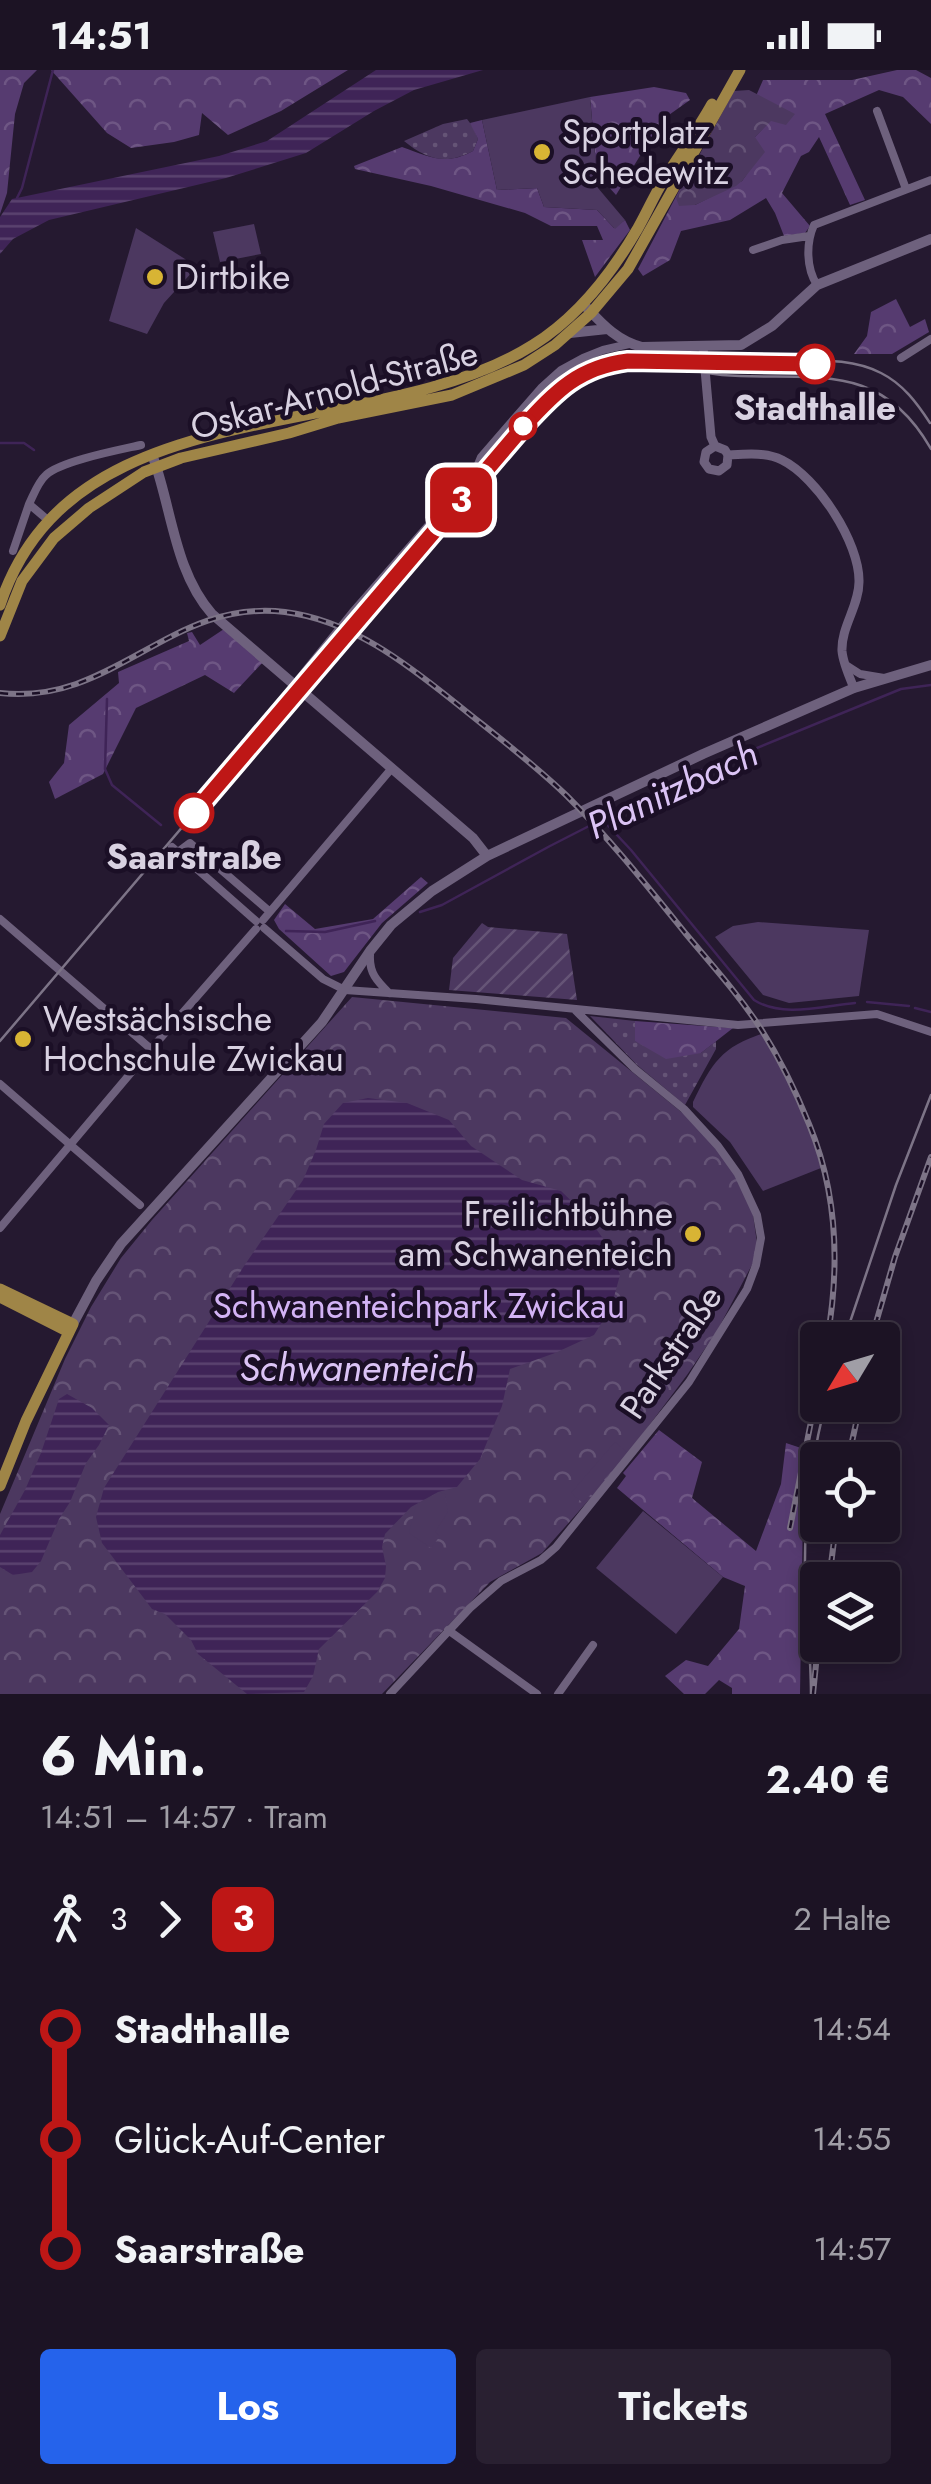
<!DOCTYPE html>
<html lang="de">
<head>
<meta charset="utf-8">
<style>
  :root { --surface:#1c1324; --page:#292031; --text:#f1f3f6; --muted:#a09ea6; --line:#3a3241; --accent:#2563eb }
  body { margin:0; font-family:Jost,sans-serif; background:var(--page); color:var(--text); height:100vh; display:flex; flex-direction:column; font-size:38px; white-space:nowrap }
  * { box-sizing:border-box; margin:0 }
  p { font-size:32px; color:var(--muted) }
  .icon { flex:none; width:55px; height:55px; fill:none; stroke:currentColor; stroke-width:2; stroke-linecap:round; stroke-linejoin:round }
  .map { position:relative; height:1624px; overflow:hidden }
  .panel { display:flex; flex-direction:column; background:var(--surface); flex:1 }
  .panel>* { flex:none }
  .badge { padding:0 20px; border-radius:15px; font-size:35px; line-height:65px }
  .needle { width:65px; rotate:232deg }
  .buttons { position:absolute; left:800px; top:1252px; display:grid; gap:20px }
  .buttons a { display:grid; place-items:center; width:100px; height:100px; border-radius:10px; background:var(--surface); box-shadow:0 5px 15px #0003,0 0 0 2px var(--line); font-size:50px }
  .map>.badge { position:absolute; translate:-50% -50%; box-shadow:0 0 0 5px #fff }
  .legs { display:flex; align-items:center; gap:15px; height:110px; padding:0 40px; font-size:32px }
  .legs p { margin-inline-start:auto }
  .overview { display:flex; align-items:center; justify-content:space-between; height:170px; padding:0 40px }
  h1 { font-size:55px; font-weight:700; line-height:75px }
  .button { display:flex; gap:20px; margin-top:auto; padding:20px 40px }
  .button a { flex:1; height:115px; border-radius:10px; background:var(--accent); color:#fff; font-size:40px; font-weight:700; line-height:115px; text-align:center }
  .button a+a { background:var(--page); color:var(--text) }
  ul { padding:0 40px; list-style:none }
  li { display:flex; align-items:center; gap:35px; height:110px; font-size:38px }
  li i { display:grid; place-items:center; width:15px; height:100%; margin:0 12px; background:currentColor }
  li i::after { content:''; width:25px; height:25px; margin:-12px; border:8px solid; border-radius:50%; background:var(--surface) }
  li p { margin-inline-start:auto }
  li:first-child i { background:linear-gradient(#0000 50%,currentColor 0) }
  li:last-child i { background:linear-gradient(currentColor 50%,#0000 0) }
  .status { display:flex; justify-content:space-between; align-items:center; height:70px; padding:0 50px; background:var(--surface); direction:ltr }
  .status svg { height:28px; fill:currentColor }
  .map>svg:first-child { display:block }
</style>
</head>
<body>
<div class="status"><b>14:51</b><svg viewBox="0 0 49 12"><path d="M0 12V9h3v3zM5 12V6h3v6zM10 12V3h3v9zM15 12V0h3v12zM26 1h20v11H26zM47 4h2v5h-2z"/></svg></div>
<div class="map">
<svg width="931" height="1624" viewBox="0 0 931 1624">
  <defs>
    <pattern id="grass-dots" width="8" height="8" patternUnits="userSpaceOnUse" patternTransform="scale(2.5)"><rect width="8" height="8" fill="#4c3860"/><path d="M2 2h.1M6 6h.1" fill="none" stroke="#655476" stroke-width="1.8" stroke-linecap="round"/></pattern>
    <pattern id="forest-crowns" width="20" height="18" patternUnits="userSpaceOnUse" patternTransform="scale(2.5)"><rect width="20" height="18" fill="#563b70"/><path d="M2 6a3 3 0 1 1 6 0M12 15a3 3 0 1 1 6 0" fill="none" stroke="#6e5684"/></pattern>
    <pattern id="park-crowns" width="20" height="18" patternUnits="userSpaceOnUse" patternTransform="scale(2.5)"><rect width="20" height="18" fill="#4c3860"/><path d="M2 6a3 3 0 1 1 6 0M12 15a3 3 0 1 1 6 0" fill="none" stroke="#655476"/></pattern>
    <pattern id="garden-furrows" width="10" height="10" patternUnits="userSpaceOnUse" patternTransform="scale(2.5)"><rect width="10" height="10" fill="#4c3860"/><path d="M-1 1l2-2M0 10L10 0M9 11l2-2" fill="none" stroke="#655476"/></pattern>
    <pattern id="water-rules" width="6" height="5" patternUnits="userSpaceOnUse" patternTransform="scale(2.5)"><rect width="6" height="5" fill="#3f2457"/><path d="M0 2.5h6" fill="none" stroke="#5a436f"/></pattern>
  </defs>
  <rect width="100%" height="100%" fill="#251930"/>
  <path fill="url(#grass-dots)" d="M467 49 473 57 478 69 473 81C446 95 427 90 404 71L443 54Z
    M590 946 635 951V971L701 983 716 971V979L685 1035 637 995Z"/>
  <path fill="url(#forest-crowns)" d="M0 0H37L24 13 15 44 7 123 0 144Z
    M51 0H348L281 41 228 65 202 43 199 65 174 72 131 78 107 63Z
    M897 0H916L931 8V54L903 27 879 20 825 44 865 130 850 135 819 67 809 82 801 86 782 123 810 156 805 163 784 166 775 143 766 128 730 150 681 161 670 190 643 206 638 199 682 115 695 135 742 111 747 104 754 68 771 50 756 26 763 10H852Z
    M654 17 686 23 690 30 666 47 654 63 616 125 597 104 590 27Z
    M482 50 497 120 537 118 544 137 597 140 614 158 625 150 630 160 595 207 582 170H603L597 156H551L525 143 431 116 355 99 354 96 402 77C430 87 445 96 473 81L478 69 470 53Z
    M896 229 910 257 925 249 929 262 892 284H854L867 266 871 242Z
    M227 557 265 590 234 623 205 605 136 638 103 704 55 729 49 712 64 693 69 655 119 613 118 602 189 571 187 563 192 562 200 575Z
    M421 807 428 813 382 853 344 902 331 906 279 859 274 850 285 834 315 859 373 849Z
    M635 951 733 958 701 983 666 989 635 971Z
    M659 1360 702 1392 692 1428 756 1481 781 1414 786 1373 804 1379 800 1624H732V1618L719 1610 705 1624H684L665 1606 686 1590 708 1596 739 1559 745 1516 723 1507 617 1418 626 1406 623 1403Z"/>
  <path fill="url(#park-crowns)" d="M749 20 795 44 786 55 771 51 755 67 765 82 742 111 736 116 695 135 679 136 676 128 734 21Z
    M352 927 566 948 685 1045 715 1075 735 1101 752 1138 757 1173 754 1191 717 1261 687 1305 617 1398 542 1483 490 1512 382 1624H0V1444L65 1289 91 1237 121 1188 152 1150Z"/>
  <path fill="url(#garden-furrows)" d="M482 853 488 857 567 864 577 930 449 920 453 888Z"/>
  <path fill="#4c3860" d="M590 27 598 118 625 150 615 159 597 140 544 137 537 118 497 120 482 50Z
    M254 154 261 184 220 192 213 162Z
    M136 158 185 189 195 199 164 233 147 264 109 251Z
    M758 852 869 860 859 926 789 933 763 925 715 867 733 856Z
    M764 963 809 1054 821 1098 763 1121 730 1072 693 1037V1032C712 993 721 977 764 963Z
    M615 1372 628 1383 583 1433 571 1423Z
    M438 1422 445 1424 448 1442 435 1462 440 1466 431 1478 409 1463 416 1435Z
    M643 1441 723 1507 676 1564 596 1498Z"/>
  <path fill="url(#water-rules)" d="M376 0H483L414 20 374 41 306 83 226 108 49 150 13 169 0 184V147L12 129 219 86 267 71Z
    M368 1028 407 1033 449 1050 471 1076 522 1110 561 1121 587 1146 609 1177 620 1205 611 1238 594 1265 555 1283 510 1299 502 1336 480 1389 457 1417 438 1422 411 1437 385 1464 382 1477 386 1496 385 1508 377 1522 319 1579 313 1606 304 1622 247 1624 198 1584 191 1570 165 1544 152 1539 102 1473 96 1447 104 1418 244 1196 303 1110 316 1080 324 1054 343 1033Z
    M67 1324 92 1338 109 1355 99 1375 86 1393 70 1432 59 1449 41 1491 32 1502 13 1505 0 1497V1465L25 1420 41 1383 59 1329Z"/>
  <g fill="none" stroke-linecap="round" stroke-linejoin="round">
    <path stroke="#3f2457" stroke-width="2.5" d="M17 128 22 118 53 0
      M0 373H24L34 380
      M107 629 105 699 112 715 161 755
      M603 750 631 780 754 930C782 948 823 936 855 933
      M420 842 442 835 550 776 681 709 901 619 931 615
      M286 861 325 862 375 851
      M867 932 909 936
      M915 938 931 942"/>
    <path stroke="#6e617d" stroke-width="8" d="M877 41 906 119
      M753 180 782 170 809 166
      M817 215C806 198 806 173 814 155L931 110
      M901 288 931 269
      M49 451 29 434C34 424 38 412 46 405 61 391 119 380 141 375
      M13 481 29 434
      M846 595 860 604 884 608
      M294 615 352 543 434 449 445 456
      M303 622 445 456 462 433 481 387 541 318 561 300 583 288 603 280 629 274
      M172 777 256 851
      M178 782 190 773 269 841
      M0 849 151 979
      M263 850 392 698
      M264 858 323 909 345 920 476 929 738 955 877 944 931 962
      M370 885C369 903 377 911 389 923
      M0 1014 140 1135
      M0 1158 151 979 256 859
      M448 1560 537 1624
      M390 1624 470 1538 501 1511 541 1490 556 1477 689 1312 747 1219 756 1195 761 1168 757 1145 738 1104 718 1076 684 1039 635 999 575 940
      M558 1624 593 1575"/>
    <path stroke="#6e617d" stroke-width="9" d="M703 277 711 367 715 376 725 380 728 385 727 395 719 401 709 399 704 392 706 382 715 376
      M728 385C746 384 766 382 782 390 817 407 860 473 859 512 859 536 841 557 842 581 843 593 849 606 854 618"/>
    <path stroke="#6e617d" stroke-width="10" d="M587 238C603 255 618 271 642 277L741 275 772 256 817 215 931 169
      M570 263 607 259
      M154 390C172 441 175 502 212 544L473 768 487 786
      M73 1254 96 1211 121 1174 322 952 370 881 391 855 432 821 487 786 703 684 854 618 931 595"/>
    <path stroke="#9f8547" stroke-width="11" d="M0 535C73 313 371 377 533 275 578 247 612 203 638 158 647 142 654 126 663 111 679 85 697 61 712 34
      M0 566 22 511 54 468 89 438 144 402 181 388 289 363 338 348 452 325 524 295 555 275 591 243 628 199 740 0
      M0 1219 73 1254 26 1351 0 1416
      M0 1227 69 1262"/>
    <path stroke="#7d7487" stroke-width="2.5" d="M684 288C716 288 748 290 780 290 813 291 850 287 881 303 903 314 917 333 930 353
      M0 971 524 356C546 331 568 306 601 296 643 284 680 301 722 305 809 312 879 287 931 379
      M844 1270 896 1115 931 1025
      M811 1624C811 1585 806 1546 805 1506 804 1448 811 1391 825 1335"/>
    <defs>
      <path id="rail" d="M0 623C114 636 170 528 285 542 351 550 407 594 457 634 494 664 533 693 567 726 610 769 648 817 686 864 712 895 739 925 761 959 780 989 796 1022 809 1054 838 1124 840 1197 827 1270
        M871 1270 895 1187 931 1087
        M848 1390 860 1335
        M790 1458 818 1316
        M829 1510 836 1455
        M813 1624 818 1575"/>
    </defs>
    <use href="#rail" stroke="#7d7487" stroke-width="6"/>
    <use href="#rail" stroke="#1b0f26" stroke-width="2.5" stroke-dasharray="8" stroke-linecap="butt"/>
  </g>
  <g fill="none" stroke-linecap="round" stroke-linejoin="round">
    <defs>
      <path id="line-1" d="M194 743 524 356C556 321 579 297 628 291L815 294"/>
    </defs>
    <use href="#line-1" stroke="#fff" stroke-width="22"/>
    <use href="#line-1" stroke="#be1716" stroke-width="15"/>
  </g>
  <g fill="#d8b434" stroke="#1b0f26" stroke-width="4">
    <circle cx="542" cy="82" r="10"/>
    <circle cx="155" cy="207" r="10"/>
    <circle cx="23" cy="969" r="10"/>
    <circle cx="693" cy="1164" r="10"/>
  </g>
  <g fill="#fff" stroke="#be1716" stroke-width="5">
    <circle cx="815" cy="294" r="18"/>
    <circle cx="523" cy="356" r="12"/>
    <circle cx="194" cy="743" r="18"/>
  </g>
  <g text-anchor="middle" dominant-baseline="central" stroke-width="9" stroke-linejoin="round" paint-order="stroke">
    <g font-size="35" fill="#d8d1e1" stroke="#1b0f26" text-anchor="start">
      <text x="562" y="62">Sportplatz<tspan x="562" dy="40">Schedewitz</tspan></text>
      <text x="175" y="207">Dirtbike</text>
      <text x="43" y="949">Westsächsische<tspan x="43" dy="40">Hochschule Zwickau</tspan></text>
      <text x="673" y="1144" text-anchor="end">Freilichtbühne<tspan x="673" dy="40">am Schwanenteich</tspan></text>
    </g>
    <g font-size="35" fill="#d8d1e1" stroke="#1b0f26">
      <text transform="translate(334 320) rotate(-15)">Oskar-Arnold-Straße</text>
      <text transform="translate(671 1282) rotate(-56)">Parkstraße</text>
    </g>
    <g font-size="35" font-weight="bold" fill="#d8d1e1" stroke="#1b0f26">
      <text x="815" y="338">Stadthalle</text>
      <text x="194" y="787">Saarstraße</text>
    </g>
    <g font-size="35" fill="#d3b3f5" stroke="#1b0f26">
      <text x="419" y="1236">Schwanenteichpark Zwickau</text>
    </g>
    <g font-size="38" font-style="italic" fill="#dbc3f5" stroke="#1b0f26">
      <text transform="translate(672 719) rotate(-25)">Planitzbach</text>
      <text x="357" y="1297">Schwanenteich</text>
    </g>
  </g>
</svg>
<div class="buttons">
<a><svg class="needle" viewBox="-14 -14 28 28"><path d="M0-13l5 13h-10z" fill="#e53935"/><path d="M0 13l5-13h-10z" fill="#a09ea6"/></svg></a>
<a><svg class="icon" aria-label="locate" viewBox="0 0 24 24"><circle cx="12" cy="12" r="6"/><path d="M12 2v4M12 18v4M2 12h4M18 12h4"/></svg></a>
<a><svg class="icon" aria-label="layers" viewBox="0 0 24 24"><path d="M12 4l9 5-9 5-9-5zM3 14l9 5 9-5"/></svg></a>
</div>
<b class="badge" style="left:461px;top:430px;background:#be1716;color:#fff">3</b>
</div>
<section class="panel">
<div class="overview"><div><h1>6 Min.</h1><p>14:51 – 14:57 · Tram</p></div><b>2.40 €</b></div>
<div class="legs"><svg class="icon" aria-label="walk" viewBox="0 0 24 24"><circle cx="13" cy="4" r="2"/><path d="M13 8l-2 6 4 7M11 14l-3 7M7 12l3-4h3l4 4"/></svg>3<svg class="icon" aria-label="forward" viewBox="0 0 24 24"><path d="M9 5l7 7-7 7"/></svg><b class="badge" style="background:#be1716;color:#fff">3</b><p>2 Halte</p></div>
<ul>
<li><i style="color:#be1716"></i><b>Stadthalle</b><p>14:54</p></li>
<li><i style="color:#be1716"></i><span>Glück-Auf-Center</span><p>14:55</p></li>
<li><i style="color:#be1716"></i><b>Saarstraße</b><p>14:57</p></li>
</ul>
<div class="button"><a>Los</a><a>Tickets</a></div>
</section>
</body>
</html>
